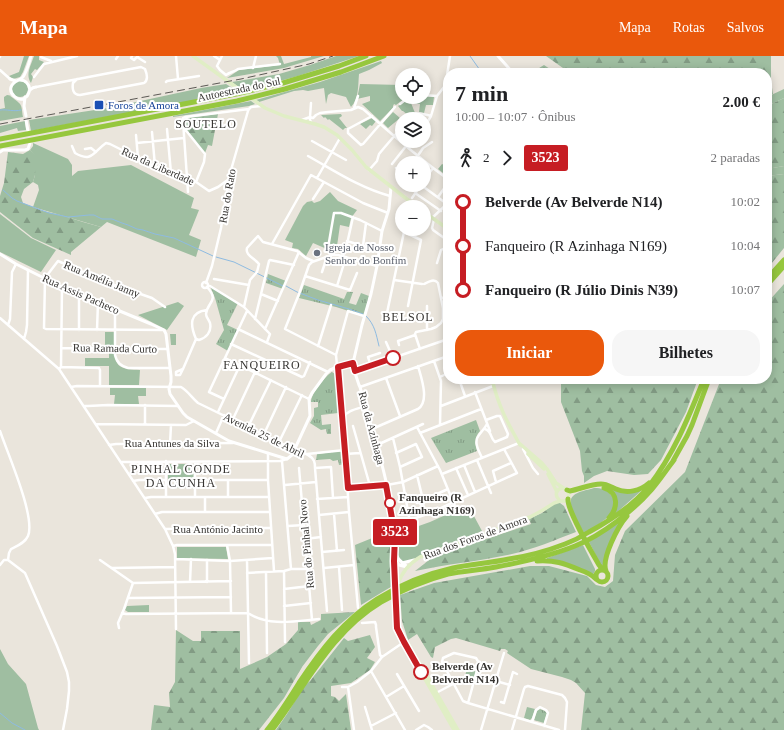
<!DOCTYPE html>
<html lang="pt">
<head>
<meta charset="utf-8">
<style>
  :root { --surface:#fff; --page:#f6f6f6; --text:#202124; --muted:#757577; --accent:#ea580c }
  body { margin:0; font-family:"Times New Roman",serif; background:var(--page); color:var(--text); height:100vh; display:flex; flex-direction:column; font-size:15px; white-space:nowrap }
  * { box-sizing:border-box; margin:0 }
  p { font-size:13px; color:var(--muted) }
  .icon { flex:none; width:22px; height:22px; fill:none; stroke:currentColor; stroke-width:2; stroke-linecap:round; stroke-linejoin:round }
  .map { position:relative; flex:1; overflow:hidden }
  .panel { position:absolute; left:443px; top:12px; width:329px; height:316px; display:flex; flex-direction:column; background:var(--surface); border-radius:16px; box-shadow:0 2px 10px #0003 }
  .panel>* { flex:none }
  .badge { padding:0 8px; border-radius:3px; font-size:14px; line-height:26px }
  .fabs { position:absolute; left:395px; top:12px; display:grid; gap:8px }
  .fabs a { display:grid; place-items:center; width:36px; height:36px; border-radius:50%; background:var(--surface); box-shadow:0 2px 10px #0003; font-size:20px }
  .map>.badge { position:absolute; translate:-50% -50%; box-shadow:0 0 0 2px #fff }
  .legs { display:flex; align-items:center; gap:6px; height:44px; padding:0 12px; font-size:13px }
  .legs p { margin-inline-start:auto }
  .head { display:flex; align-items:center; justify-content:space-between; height:68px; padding:0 12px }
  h1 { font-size:22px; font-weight:600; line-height:30px }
  .button { display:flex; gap:8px; margin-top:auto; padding:8px 12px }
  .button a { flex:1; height:46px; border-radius:16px; background:var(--accent); color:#fff; font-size:16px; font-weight:600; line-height:46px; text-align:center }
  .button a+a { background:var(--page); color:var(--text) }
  ul { padding:0 12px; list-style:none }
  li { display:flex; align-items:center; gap:14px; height:44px; font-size:15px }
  li i { display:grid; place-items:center; width:6px; height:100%; margin:0 5px; background:currentColor }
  li i::after { content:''; width:10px; height:10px; margin:-5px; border:3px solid; border-radius:50%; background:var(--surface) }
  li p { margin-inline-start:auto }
  li:first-child i { background:linear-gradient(#0000 50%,currentColor 0) }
  li:last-child i { background:linear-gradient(currentColor 50%,#0000 0) }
  header { display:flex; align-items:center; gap:24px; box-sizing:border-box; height:56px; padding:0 20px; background:var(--accent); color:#fff }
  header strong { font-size:19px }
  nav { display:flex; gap:22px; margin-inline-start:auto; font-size:14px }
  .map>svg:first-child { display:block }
</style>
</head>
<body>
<header>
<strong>Mapa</strong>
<nav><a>Mapa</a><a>Rotas</a><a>Salvos</a></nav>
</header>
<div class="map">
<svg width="784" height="674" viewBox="0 0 784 674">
  <defs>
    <pattern id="forest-firs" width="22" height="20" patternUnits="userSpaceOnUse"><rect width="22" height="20" fill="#9fbea1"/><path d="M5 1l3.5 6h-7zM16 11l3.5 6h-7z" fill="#829b84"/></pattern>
    <pattern id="park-tufts" width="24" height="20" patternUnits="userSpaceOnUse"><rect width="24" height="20" fill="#9fbea1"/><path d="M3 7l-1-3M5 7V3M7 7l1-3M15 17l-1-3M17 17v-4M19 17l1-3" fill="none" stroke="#829b84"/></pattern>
  </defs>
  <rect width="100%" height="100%" fill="#eae5dc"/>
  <path fill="#9fbea1" d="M24 0H29L23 16 20 21 13 23 9 20 19 16Z
    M34 0H39V4L44 6 37 14 35 13 31 18 33 21 31 27C25 19 31 9 34 0Z
    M276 0H281L284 8 311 1V0H324L284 12 227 22 239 14 280 9 278 2Z
    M336 0H359L298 20 244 35 232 26 279 18 310 9Z
    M381 5 382 7 369 14 359 18C358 29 359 43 351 51L346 41 331 37 328 39 326 48 324 32 308 35 303 34 294 35 259 46 256 44 320 26Z
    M12 33a8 8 0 1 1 16 0a8 8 0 1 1-16 0Z
    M226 28 239 36 31 75 29 64 108 52 201 32Z
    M360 28 402 29V37L401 38 402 41 404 43 396 49 394 48 393 50V52L380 65 362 48 370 45V40L357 43Z
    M784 33V42L767 50V41Z
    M7 39C13 40 8 39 13 42 23 50 21 48 23 61L0 65V53L5 52 4 44V41Z
    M424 40 434 41 433 49H426L424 57 419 56 420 48 411 47 415 57 410 61 403 55H402L398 50 411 41Z
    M251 45 255 48 249 50 173 61V60Z
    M393 56 400 62 388 72 383 67Z
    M341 58 342 60 339 62 347 72H345L343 74 329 63 328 64 325 61 324 62 321 59Z
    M372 62 376 65 372 70 370 69 366 73 360 68Z
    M25 65 26 74 18 75 17 72 0 77V70Z
    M33 87 68 103 72 109V120L78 115 131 109 194 142 191 152 199 154 189 179 201 184 196 201 107 166 101 171 33 151 39 134 38 129 33 126 35 119V100L30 94 33 90Z
    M784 110V118L767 120V113Z
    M330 136 338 145 357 154 351 162 349 171 340 169 336 197 313 187 306 200 298 193 292 192 293 187 285 184 303 150 307 146 312 145 314 147 320 145Z
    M0 158 31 182 56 194 41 216 0 196Z
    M178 246 184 250 167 274 138 259Z
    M105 276H114V291H105Z
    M170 278H176V289H171Z
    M109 294H114C115 313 123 313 140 314L139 329H109V310H85V302H109Z
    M110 332H146V340H138L139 348H114L115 339H110Z
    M168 408H194L193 432H176V423H168Z
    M594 432C602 432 606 433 611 439 624 456 596 470 584 477 580 469 565 447 573 440 578 435 588 434 594 432Z
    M610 432 641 434V435L615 458V457L616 453Z
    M468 449 482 475 406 506 400 505 397 498V480L399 477 430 466Z
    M620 465 602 511 589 486Z
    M583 489 595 513V515L593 519 547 503V502Z
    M177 491H226L228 503 177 502Z
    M149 549V556H128L125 554 127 550Z
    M0 593 8 608 26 628 38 672 39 674H0Z
    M467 612 476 615 474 623 465 621Z
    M527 651 535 653 532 662 530 664 524 662Z"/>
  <path fill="url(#forest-firs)" d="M546 0H771V25L773 38 767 41V17H570Z
    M544 9 556 17H531Z
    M784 42V110L767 113V50Z
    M218 58 212 90 208 89 205 97C201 92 185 76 184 70 183 66 185 64 188 62Z
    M30 94 36 100 35 119 33 126 24 133 21 141 23 147 43 155 61 159 83 166 101 171 71 196V199L33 182 0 156V140L4 127 8 96 23 98Z
    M442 108 448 111V121L438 113Z
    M784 118V192L767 213V120Z
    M784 228V674H581L585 637 576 627 571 624 562 621 531 613 507 597 508 595 505 593H501L500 595 456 582 451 583 435 591 433 602 431 601 417 578 408 584 402 565 400 539 434 527 530 510H549L587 520 596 529 605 531 613 525 615 499 625 475 685 416 721 323H767V247Z
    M561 323H698L686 356 661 404 648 418 634 419 607 415 594 420 584 427V420L582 415 580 395 561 346Z
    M555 447H560L564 450 576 476C555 484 534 493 512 498 480 505 447 508 415 515L433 501 531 468 529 463 542 457Z
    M392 474 394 529 361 549 355 489Z
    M355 556 328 578 318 590 302 611 284 642 259 674H151L154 649 170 651 169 637 175 626 176 574 193 585H201V575H240V613L267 601 286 588 298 574V566H310L311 569 321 564V558Z
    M370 579 375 591 367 602 375 606 370 614 351 627 331 630V640L335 641 339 645 346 638 351 674H276L287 658 305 629 310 625 344 582 348 585Z"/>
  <path fill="url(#park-tufts)" d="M268 218 286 225 283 233 266 227Z
    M304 229 344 243 347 236H353L349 247 356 249 361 237 369 240 364 260 336 251 299 242Z
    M210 230 238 247 227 269 238 274 228 295 216 288 224 274 215 242Z
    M332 316 335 318 338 357 321 359 322 369 331 368V378H327L326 373 321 374 310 367 314 360V352L318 351V346H311C311 338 325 320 332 316Z
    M476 364 480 375C474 382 475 387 477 395L446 407 431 382Z
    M342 395 344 396 345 408 339 409 338 404 333 405 330 403 316 404 317 398Z
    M540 653 545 655 547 657 544 667 534 664 537 655Z"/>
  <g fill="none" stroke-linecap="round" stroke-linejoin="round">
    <path stroke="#8ebbe1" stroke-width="1" d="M470 0 482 17
      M0 54C7 53 14 56 21 54
      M3 134 12 142 17 145 49 157 68 161 89 159H94L102 163H112L122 167 128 169 137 173 143 174 155 178 174 182 213 200
      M216 201 234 206 283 230
      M286 230 297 236 318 244 349 253 363 258
      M366 260C375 269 376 278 379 290
      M0 657 12 667 25 674"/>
    <path stroke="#fff" stroke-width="2.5" d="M41 0V1L51 5
      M132 0 131 2 134 4 138 0
      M176 0 178 23
      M214 0 220 4
      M0 1V0
      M137 1 145 6
      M116 3 118 0
      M217 10 220 14 226 19C230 16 234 16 238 13L280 8
      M217 10 222 0
      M253 12 256 0
      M0 14 10 23
      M34 21 44 8 77 0
      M166 26 167 25 199 20
      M36 31 141 11 145 13C147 18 149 24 144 27L80 39C73 39 72 33 73 27L77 23
      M424 39 437 40
      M311 47 310 61 313 62 316 59 320 57 328 56 351 54 358 51 363 53C391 77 418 102 448 123
      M400 48 409 41
      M354 52 358 40
      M372 60 348 73V77L361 89 363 88 395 51
      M410 63C418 55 420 57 431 60
      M302 64 310 61V64L311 66
      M184 72 205 98 204 106 196 126
      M424 72 431 60 437 40 444 31 446 26 450 0
      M167 73 171 117
      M152 76 155 110
      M136 79 138 102
      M312 85 346 104
      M137 87 184 82
      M72 90 75 97C92 107 93 96 106 87L110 88 162 114 186 120 196 126 209 135 218 131 229 123
      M85 93 91 92 96 96
      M308 100C335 115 360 132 390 140
      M413 107 423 92 432 86
      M392 108 410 85
      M396 112 402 116
      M369 114 377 105 379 98 384 92 402 71
      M317 122 340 82
      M424 124 433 112
      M421 129 447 148
      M188 136 183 65V62L185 61 249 53 251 51 261 50
      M415 137 441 155
      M438 141 448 127
      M412 142 421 129
      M313 143 324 126
      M443 152 448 155
      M432 162 448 147
      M434 163 432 172 433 174 447 184 445 194
      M347 185 369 192
      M272 188 311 119 363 147 388 157
      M347 188 353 161
      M363 190 366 167
      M333 198 328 192 334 157H341L360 164 382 175
      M378 202 398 206
      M437 207 441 194 443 193 448 195
      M322 216 327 201
      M305 220 350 234 357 217
      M214 223 249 229
      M394 224 422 228
      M202 229a3 3 0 1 1 6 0a3 3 0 1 1-6 0Z
      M206 227 212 210 221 172 226 141 231 114 248 55 249 53
      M208 230H210L244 251 270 278 267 286
      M337 230 346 201
      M261 238 278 245
      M441 242 448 241
      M427 250V274
      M244 251 250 224 257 216 259 208C254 202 245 199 247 192L258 180 263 186 297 195 306 202 313 205
      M115 253V299C117 307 121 310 128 312H170
      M387 257 404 176 421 184 408 250
      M0 262 59 313 165 473 173 490 175 498 176 573
      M255 263 269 205 270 204 294 209
      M8 269 10 263 12 216 16 208
      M238 273 328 316
      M265 273 299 196
      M79 274V239
      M97 274 98 246
      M163 274 46 273 44 272 45 222 58 205 106 226 152 242 165 251
      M24 283 26 276 27 269 28 214
      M196 283 199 284C206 282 212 276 210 267 209 264 206 261 206 258 207 246 220 245 207 231
      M386 286 393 302
      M231 288 302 321 304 320 310 306
      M399 289 398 285 415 279
      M318 290 331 249
      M62 292 168 293
      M420 293 415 278 416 276 431 273 436 271 441 267 443 263V252L438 227C434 222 428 226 424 228
      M336 299 285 273 299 238 309 209 312 206 332 199H338L377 210
      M225 302 309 343
      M434 305 441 325 440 368
      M371 310 368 301 380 297
      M61 311 99 312 100 314V330
      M59 313 61 311 62 231
      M183 313 180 319H176V316L183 313 196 283C190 269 189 256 207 254
      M355 315 448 283
      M440 321 448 317
      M386 322 400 360
      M459 323 465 340
      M71 331 77 330 181 331C188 335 192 342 198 347L295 394C301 396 311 398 314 405 315 407 315 410 315 412L327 555
      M360 331 448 300
      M475 336 490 375
      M224 343 209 336 247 255
      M84 350H88L108 349 178 350
      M441 350 493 330
      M218 356 240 309
      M342 362C348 354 357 353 366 350
      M233 363 255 316
      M96 368 186 369 194 365
      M145 368V349
      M353 370 370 430
      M248 371 271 324
      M417 371 440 414 456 453
      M372 373 418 353C430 345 421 321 418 310
      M485 373C492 375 490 382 495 386L507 381 508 378 500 360H497L486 364
      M0 375C7 396 36 461 28 480 25 487 17 490 11 493L9 497 8 504
      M216 377 224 359
      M420 377 481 353
      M264 378 286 331
      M393 382 400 411 411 472
      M279 386 302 339
      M170 388 171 369
      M109 389 116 388 233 387
      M377 389 423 368
      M523 393 533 412 538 418
      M268 397V424L274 515
      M396 397 416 388 422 401 400 411
      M307 398 345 394
      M345 398 360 397
      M482 402C479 395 473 386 479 379 482 375 485 372 487 368
      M477 404 491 437
      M166 405V441
      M282 405 291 513
      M121 406 280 405 287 403
      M464 409 475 436
      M299 412 312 564
      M315 412 331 411 333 442
      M456 412 468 439
      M442 418 519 387
      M417 419 423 444
      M195 424H268
      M133 425 139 424H166
      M496 426 493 415 511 407
      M285 429 316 426
      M348 432 387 429 403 426 438 410
      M195 441V406
      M205 441V456
      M228 441V424
      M145 442 151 441H269
      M317 443 348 441
      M423 444H422L416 446 417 447 448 433
      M155 458 162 456H270
      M334 458 337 495
      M319 459 349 456
      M410 464 430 457 517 417 504 393
      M288 470 304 469
      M165 473 227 472H271
      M305 483 321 481
      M227 489 230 505 231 556
      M173 490 177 489H272
      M322 496 344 494
      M176 503 230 505 273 502
      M100 504 133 527
      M247 504 249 607
      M0 509 4 504H8L25 517 57 590 67 616 69 626V635L67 653 63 674
      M354 509 349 456 345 394 336 299 348 255 364 260
      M339 511 342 554
      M112 512 175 511
      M324 512 354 509 358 552
      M284 515 285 586
      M266 516 267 597
      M247 517 284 515 291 513H308
      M190 526 191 503
      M207 526V504
      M133 527 231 525
      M284 533 310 530
      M128 542 231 541
      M284 550 311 547
      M122 557 126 558 248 557C269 571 296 565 319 563
      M362 567 375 566 376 569V571L380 599 382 601
      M119 572 118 567 124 553 133 527
      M371 615 405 674
      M397 618 419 655
      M496 625 510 629
      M342 631H348L357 626 371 615 382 601 404 586
      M348 631 354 674
      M436 637 453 628
      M386 641 404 630
      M501 646 504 647 513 616 517 618
      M468 647 479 607 476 602 454 597 443 602 442 606 463 645 468 647 559 674
      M365 651 372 674
      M532 666 536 654 540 651 546 654 548 657 544 670
      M371 670 396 657
      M416 674 424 669 428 671 432 674
      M481 674 504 597
      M512 674 524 633 525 631 528 630 562 639 565 642 567 646 565 674"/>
    <path stroke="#fff" stroke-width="3" d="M31 0C29 7 27 15 23 21 19 25 13 25 11 31 9 38 18 46 25 42 29 40 28 37 30 34 31 33 34 31 36 31
      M498 0 513 17
      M10 23 16 25
      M20 24C26 24 29 28 30 34
      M25 41 24 50 26 60
      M26 64 28 75
      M0 96 3 94H25L28 93 30 87
      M391 131 389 153 382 175 377 210 371 238 362 269 353 307 356 320 359 329 360 331C373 378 389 425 395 474 397 494 392 514 396 533
      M0 198 16 208 62 231 151 268 164 274 166 278 171 320V326L169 333 170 338 183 357 187 361 229 385 287 403 292 399 310 360 309 343 312 337 326 318 330 314 337 311 353 307
      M396 498C399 507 403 505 407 511
      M395 504 399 509 407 511
      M402 507 414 504"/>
    <path stroke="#e0eec5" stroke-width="3.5" d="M193 0 265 52 284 60 315 68 324 71 337 79 352 94 366 111 417 151
      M424 156 448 173
      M492 323C498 349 507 366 520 389
      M528 398 544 413
      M548 418 557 436
      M560 445 557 441C555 436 558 432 564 432
      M398 570 458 674
      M454 674 398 576 397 572C396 542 391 519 420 501L530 461 543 454 554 447 560 445H564L567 444 569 440 568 435 556 427 547 413 542 407 519 387"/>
    <path stroke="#96c73e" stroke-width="5" d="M0 83 236 38 283 27 339 10 366 0
      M0 90 237 45 285 33 341 16 384 0
      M767 223 784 204
      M767 229 784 210
      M673 405 687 380 692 369 709 323
      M604 432C619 437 618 452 609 462
      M567 434 570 435C580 433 591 428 601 428 607 428 611 431 616 433 627 438 640 435 649 427
      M568 443C567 453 592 497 599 509L603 514
      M537 505C555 504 563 507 580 514 586 516 591 518 596 523
      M596 520a6 6 0 1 1 12 0a6 6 0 1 1-12 0Z
      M606 515C601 503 618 470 627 460
      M267 674C279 659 289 643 299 627 321 594 344 564 377 543 400 529 426 518 453 512 471 508 491 507 509 503 528 500 547 495 565 488 573 485 581 481 589 476 611 464 633 450 649 430 674 398 689 360 704 323
      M272 674C306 629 331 576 381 546 402 534 425 524 448 518 464 515 480 514 496 511 523 506 550 500 575 490 602 479 633 455 652 433 660 424 667 413 674 404"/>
    <path stroke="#5c5955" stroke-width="1" stroke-dasharray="8 4" stroke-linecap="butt" d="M0 68 241 23 309 8 333 0"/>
  </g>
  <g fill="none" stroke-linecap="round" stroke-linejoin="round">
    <defs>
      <path id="line-1" d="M393 302 355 315 353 307 338 311 348 432 386 429 395 479 394 505 397 572 404 586 421 616"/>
    </defs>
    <use href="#line-1" stroke="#fff" stroke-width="9"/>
    <use href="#line-1" stroke="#c61d23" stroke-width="6"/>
  </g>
  <rect fill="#1a4fb4" stroke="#fff" stroke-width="1.5" x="94" y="44" width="10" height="10" rx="2"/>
  <circle fill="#6b7280" stroke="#fff" stroke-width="1.5" cx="317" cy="197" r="4"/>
  <g fill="#fff" stroke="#c61d23" stroke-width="2">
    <circle cx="393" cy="302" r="7"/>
    <circle cx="390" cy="447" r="5"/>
    <circle cx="421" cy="616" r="7"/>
  </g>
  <g text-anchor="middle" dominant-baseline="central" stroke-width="4" stroke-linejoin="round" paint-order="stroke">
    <g font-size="11" fill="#363431" stroke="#fff">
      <text transform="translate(239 33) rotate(-12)">Autoestrada do Sul</text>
      <text transform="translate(158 110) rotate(24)">Rua da Liberdade</text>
      <text transform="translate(227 140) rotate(-80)">Rua do Rato</text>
      <text transform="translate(102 223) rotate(22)">Rua Amélia Janny</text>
      <text transform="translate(81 238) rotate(24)">Rua Assis Pacheco</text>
      <text transform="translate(115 292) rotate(1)">Rua Ramada Curto</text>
      <text transform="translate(372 372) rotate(75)">Rua da Azinhaga</text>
      <text transform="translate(264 379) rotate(26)">Avenida 25 de Abril</text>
      <text x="172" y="387">Rua Antunes da Silva</text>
      <text x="218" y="473">Rua António Jacinto</text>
      <text transform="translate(475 481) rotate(-20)">Rua dos Foros de Amora</text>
      <text transform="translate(306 488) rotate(-95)">Rua do Pinhal Novo</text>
    </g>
    <g font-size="11" fill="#164399" stroke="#fff" text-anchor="start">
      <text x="108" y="49">Foros de Amora</text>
    </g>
    <g font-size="11" fill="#5b616d" stroke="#fff" text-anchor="start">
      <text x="325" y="191">Igreja de Nosso<tspan x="325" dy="13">Senhor do Bonfim</tspan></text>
    </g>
    <g font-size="11" font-weight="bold" fill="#363431" stroke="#fff" text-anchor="start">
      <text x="399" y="441">Fanqueiro (R<tspan x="399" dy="13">Azinhaga N169)</tspan></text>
      <text x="432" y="610">Belverde (Av<tspan x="432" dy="13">Belverde N14)</tspan></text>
    </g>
    <g font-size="12" letter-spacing="1" fill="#363431" stroke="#fff">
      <text x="206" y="68">SOUTELO</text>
      <text x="408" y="261">BELSOL</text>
      <text x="262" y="309">FANQUEIRO</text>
      <text x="181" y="413">PINHAL CONDE<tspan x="181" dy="14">DA CUNHA</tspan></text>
    </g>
  </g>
</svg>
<div class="fabs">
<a><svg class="icon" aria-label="locate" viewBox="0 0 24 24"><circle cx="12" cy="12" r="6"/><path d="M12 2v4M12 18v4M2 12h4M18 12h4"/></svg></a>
<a><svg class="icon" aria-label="layers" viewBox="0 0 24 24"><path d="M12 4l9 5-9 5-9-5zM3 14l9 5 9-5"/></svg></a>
<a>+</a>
<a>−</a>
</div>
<b class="badge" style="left:395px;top:476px;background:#c61d23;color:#fff">3523</b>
<section class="panel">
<div class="head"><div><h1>7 min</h1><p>10:00 – 10:07 · Ônibus</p></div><b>2.00 €</b></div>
<div class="legs"><svg class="icon" aria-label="walk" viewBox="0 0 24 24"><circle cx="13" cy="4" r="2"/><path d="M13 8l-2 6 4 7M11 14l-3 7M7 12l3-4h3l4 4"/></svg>2<svg class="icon" aria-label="forward" viewBox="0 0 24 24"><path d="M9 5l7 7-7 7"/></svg><b class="badge" style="background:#c61d23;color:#fff">3523</b><p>2 paradas</p></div>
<ul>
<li><i style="color:#c61d23"></i><b>Belverde (Av Belverde N14)</b><p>10:02</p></li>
<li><i style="color:#c61d23"></i><span>Fanqueiro (R Azinhaga N169)</span><p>10:04</p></li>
<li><i style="color:#c61d23"></i><b>Fanqueiro (R Júlio Dinis N39)</b><p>10:07</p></li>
</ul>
<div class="button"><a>Iniciar</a><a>Bilhetes</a></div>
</section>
</div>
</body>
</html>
